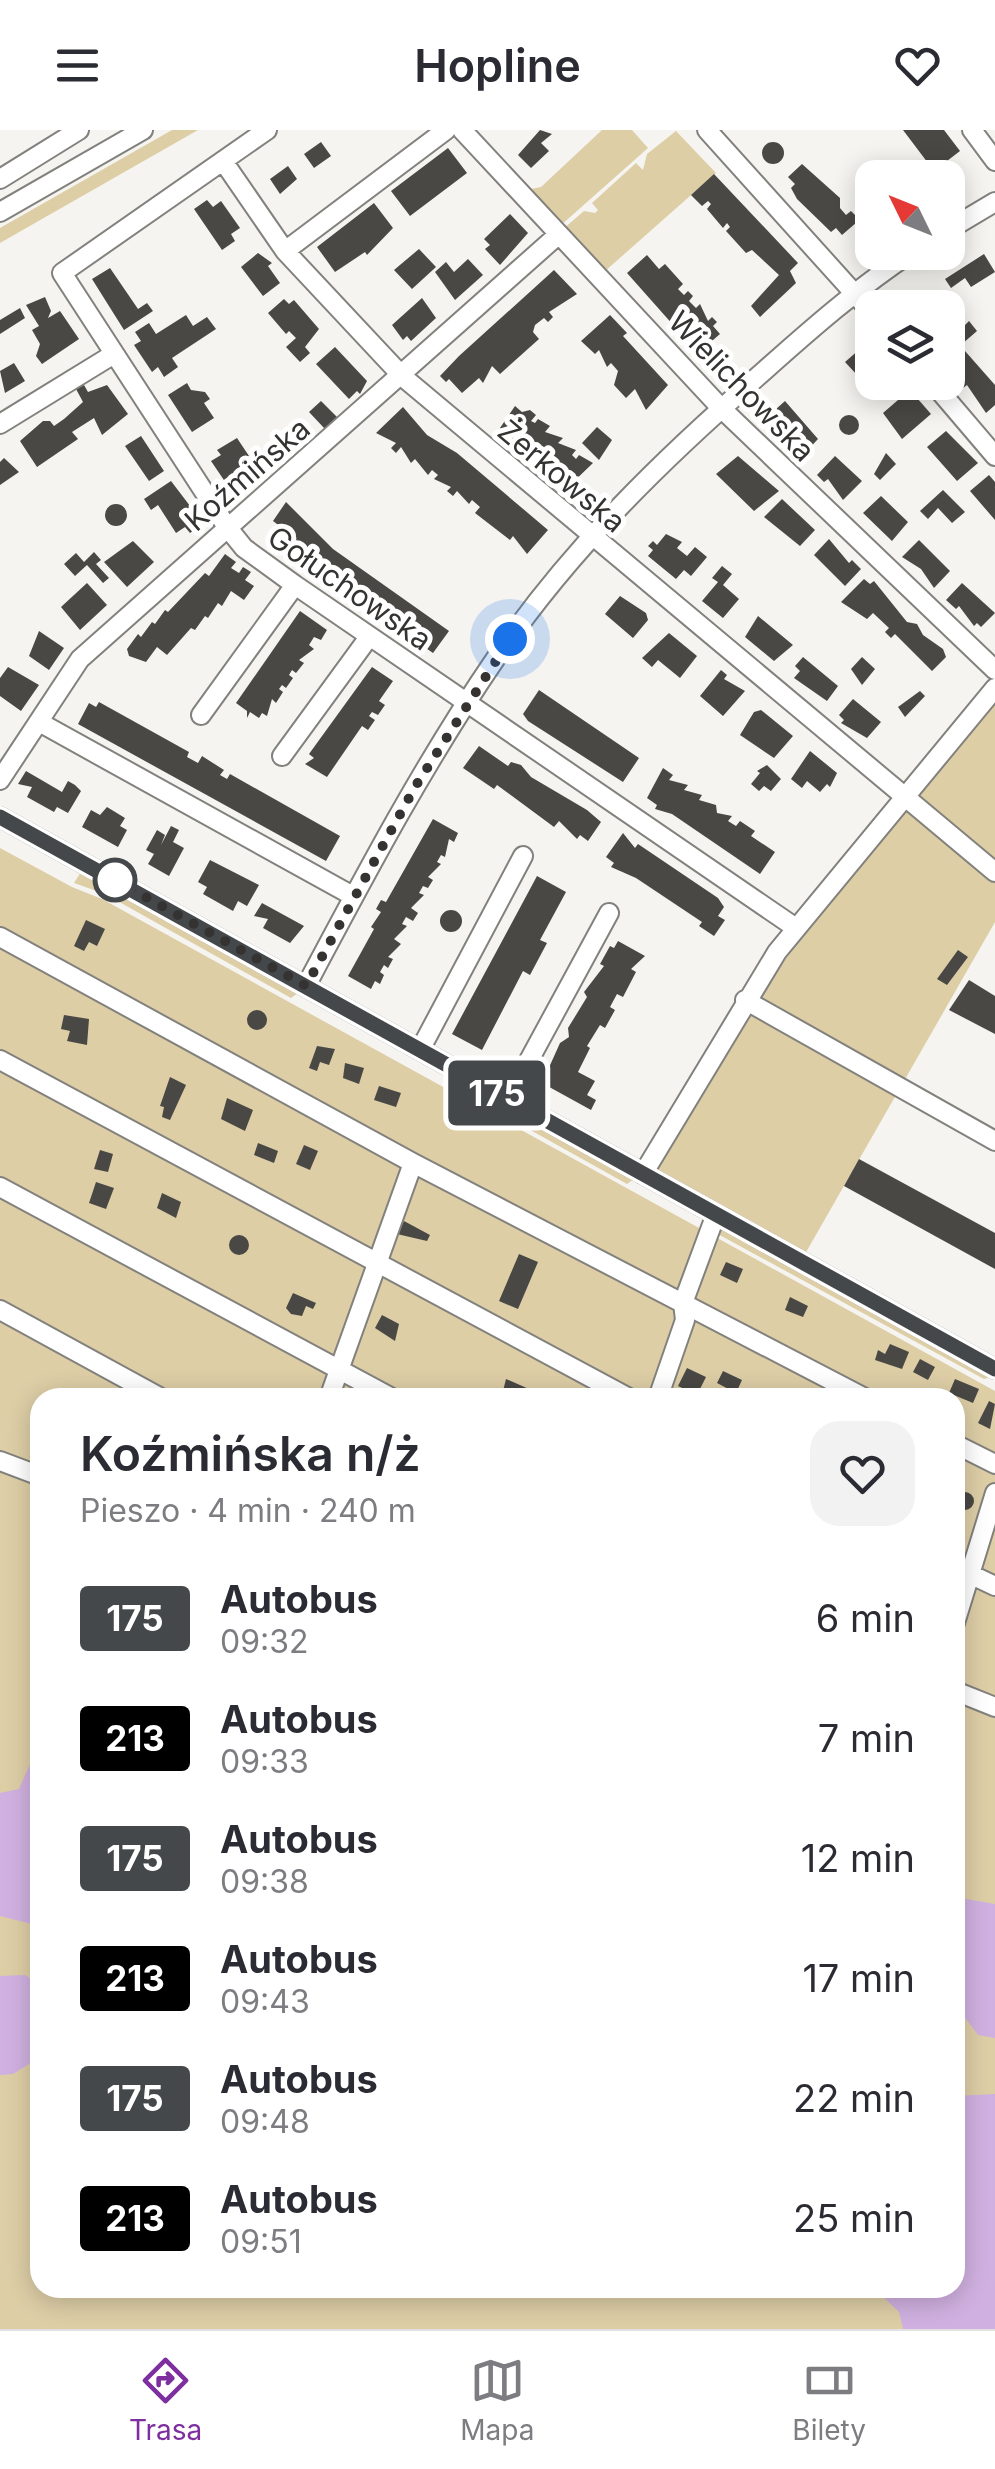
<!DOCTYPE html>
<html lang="pl">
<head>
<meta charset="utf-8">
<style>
  :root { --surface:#fff; --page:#f2f2f3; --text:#2b2b33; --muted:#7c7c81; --line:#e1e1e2; --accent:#7e2f9f }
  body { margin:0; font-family:Inter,sans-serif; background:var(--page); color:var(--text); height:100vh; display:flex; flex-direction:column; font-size:38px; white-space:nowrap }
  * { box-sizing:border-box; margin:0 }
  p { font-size:32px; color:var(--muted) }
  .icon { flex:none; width:55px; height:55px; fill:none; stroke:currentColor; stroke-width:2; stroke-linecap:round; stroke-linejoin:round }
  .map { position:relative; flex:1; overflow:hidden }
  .panel { position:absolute; left:30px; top:1258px; width:935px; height:910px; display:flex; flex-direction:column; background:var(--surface); border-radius:30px; box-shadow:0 5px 25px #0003 }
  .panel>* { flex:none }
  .badge { padding:0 20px; border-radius:8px; font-size:35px; line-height:65px }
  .needle { width:65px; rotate:313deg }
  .tools { position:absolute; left:855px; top:30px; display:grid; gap:20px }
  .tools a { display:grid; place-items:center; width:110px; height:110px; border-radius:20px; background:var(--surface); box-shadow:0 5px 25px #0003; font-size:50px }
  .you { position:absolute; width:50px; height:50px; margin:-25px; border:8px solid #fff; border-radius:50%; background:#1a73e8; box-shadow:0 0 0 15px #1a73e833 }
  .map>.badge { position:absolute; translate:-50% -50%; box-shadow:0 0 0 5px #fff }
  .round { display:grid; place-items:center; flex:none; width:105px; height:105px; border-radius:30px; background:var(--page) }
  .headline { display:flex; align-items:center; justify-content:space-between; height:170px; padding:0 50px }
  h1 { font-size:48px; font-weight:600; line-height:75px }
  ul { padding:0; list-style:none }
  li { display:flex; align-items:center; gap:30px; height:120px; padding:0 50px }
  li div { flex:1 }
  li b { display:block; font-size:38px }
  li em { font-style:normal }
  li .badge { min-width:110px; font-weight:700; text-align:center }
  header { display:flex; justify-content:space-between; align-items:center; height:130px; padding:0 50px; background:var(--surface); font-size:45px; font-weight:600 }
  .tab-bar { display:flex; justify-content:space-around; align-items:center; height:140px; border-top:2px solid var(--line); background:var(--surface); font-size:28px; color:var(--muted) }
  .tab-bar a { display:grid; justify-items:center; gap:5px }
  .tab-bar .current { color:var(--accent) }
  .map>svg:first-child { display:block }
</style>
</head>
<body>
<header><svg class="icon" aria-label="menu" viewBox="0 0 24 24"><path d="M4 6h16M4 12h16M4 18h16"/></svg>Hopline<svg class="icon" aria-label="heart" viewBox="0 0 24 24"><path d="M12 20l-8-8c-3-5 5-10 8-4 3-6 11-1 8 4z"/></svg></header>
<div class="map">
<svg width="995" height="2199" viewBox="0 0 995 2199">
  <rect width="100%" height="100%" fill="#f5f4f0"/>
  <path fill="#ddcea6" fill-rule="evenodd" d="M172 0H198L0 113V98Z
    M602 0H632L648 18 560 96 526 60 541 57Z
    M676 1 716 43 604 142 563 99 584 81 595 83 598 80 592 73 636 33 643 40 647 24Z
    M995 572V792L805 1124 653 1038 757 866 910 667Z
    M0 718 72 757 102 769 995 1261V2199H0ZM40 1268H955V2158H40Z
    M81 742 298 863 291 868 105 764 74 753Z
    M507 979 634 1049 627 1054 507 987Z
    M719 1096 990 1247 984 1249 716 1103Z"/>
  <path fill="#d0b0e0" d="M40 1626V1796L0 1786V1663L19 1659 32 1630Z
    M955 1767 995 1774V1908L978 1905 955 1874Z
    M25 1845 40 1855V1927L13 1944 0 1945V1846Z
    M995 1964V2199H903L899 2182 874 2158H955V1966Z"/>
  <path fill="#494845" d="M540 0 552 4 541 13 549 21 531 38 518 25Z
    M903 0H944L960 21 934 41Z
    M762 23a11 11 0 1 1 22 0a11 11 0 1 1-22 0Z
    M321 12 331 26 314 38 304 24Z
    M448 18 467 43 410 86 391 61Z
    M802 34 840 68V78L846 85 851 81 855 85 857 92 842 105 836 98 831 102 797 69 791 58 795 54 788 47Z
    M288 36 297 49 280 64 270 49Z
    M714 44 798 133 790 141 796 153 760 187 751 176 779 145 752 120 746 123 726 101 730 97 727 93 723 98 707 79 711 74 708 71 702 76 691 65Z
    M207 70 213 77 221 71 240 98 231 104 235 111 222 120 194 79Z
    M374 73 393 98 367 125 365 122 335 142 317 117Z
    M510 84 528 103 500 135 485 119 490 115 484 109Z
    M419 119 436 137 412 159 394 140Z
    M258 123 272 133 268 136 280 153 263 166 241 137Z
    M984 124 995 142 971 157 965 148 951 158 945 149Z
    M647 125 659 139 665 134 683 154 678 159 684 165 688 161 693 166 689 171 696 178 700 174 708 191 712 187 717 192 713 196 720 204 698 223 627 143Z
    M468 129 483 145 455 170 435 142 446 132 454 142Z
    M110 138 138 179 147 173 153 181 124 200 92 149Z
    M554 140 577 164 549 182 553 187 548 192 544 188 535 195 533 202 539 209 500 244 492 236 483 253 479 248 462 263 449 249 446 252 440 246 459 226Z
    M45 167 51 181 48 188 60 181 79 209 42 234 36 226 40 214 32 200 39 196 26 175Z
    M422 168 436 188 411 211 407 206 403 210 392 195Z
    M284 169 289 174 294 170 319 199 305 217 310 223 300 232 286 217 296 208 289 201 286 204 268 183Z
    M20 178 25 188 0 204V190Z
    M186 185 193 196 207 187 216 199 172 228 178 237 164 247 158 237 152 242 134 215 141 211 135 202 149 193 156 204Z
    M610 185 627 203 623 206 668 255 646 280 635 259 626 268 614 255 618 241 611 233 607 237 599 220 595 224 581 211Z
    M948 186 960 200 969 191 977 201 962 214 957 209 948 218Z
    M868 212 872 216V250L864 240 858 246 845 232Z
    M335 217 367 251 360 264 357 261 349 269 316 234Z
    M965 221 995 255V275L986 283 967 255 963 258 955 249 959 246 949 235Z
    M14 233 25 251 5 263 0 241Z
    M187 253 191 260 205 262 210 269 204 273 214 288 192 302 168 265Z
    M84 255 88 262 107 255 128 284 102 305 94 288 72 302 78 309 37 337 20 311 43 291H50L54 296 64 289 83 272 76 259Z
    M910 260 931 284 902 309 883 283 898 270 896 267Z
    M321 271 337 287 325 299 309 282Z
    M785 271 818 309 803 325 789 317 787 310 784 314 775 298 768 297 771 294 765 289Z
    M515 276 522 282 530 280 536 285 531 291 535 293 538 289 550 296 545 302 563 308 558 313 576 320 572 325 576 329 579 325 593 333 568 357 500 298Z
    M403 277 427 305 457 323 548 400 527 424 513 406 510 410 475 383 480 377 472 370 469 374 457 361 453 366 447 361 451 357 434 349 438 345 432 340 428 345 415 329 411 333 401 317 396 323 391 318 396 313 376 303Z
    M839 295a10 10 0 1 1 20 0a10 10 0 1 1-20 0Z
    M597 297 612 310 599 330 582 313Z
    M946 301 978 333 957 351 927 317Z
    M141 306 164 341 149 351 125 316Z
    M237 308 249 326 242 331 251 345 230 359 211 331 221 325 217 320Z
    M886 323 896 334 880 350 874 344Z
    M738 326 779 361 754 381 716 344Z
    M835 326 862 351 843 370 828 349 824 352 817 345Z
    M4 328 19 342 0 355V332Z
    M989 345 995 352V390L970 361Z
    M171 351 203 393 190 403 185 397 176 403 158 375 151 380 144 369Z
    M943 360 965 382 952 393 938 378 928 389 920 381Z
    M881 366 908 392 892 411 863 383Z
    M782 369 815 400 800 416 764 387Z
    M286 372 333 419 449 501 433 523 310 438 312 434 277 403 281 397 273 391Z
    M105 385a11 11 0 1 1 22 0a11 11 0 1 1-22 0Z
    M666 404 682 412 677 418 687 426 695 417 707 427 691 446 684 440 676 449 648 426 653 420 648 416 653 411 657 415Z
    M829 409 849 433 852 430 861 439 845 456 814 425Z
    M919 410 950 441 934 458 921 439 902 427Z
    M133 411 154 432 127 457 104 432Z
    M94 422 101 430 96 434 109 448 103 453 87 435 75 446 64 434 76 423 84 432Z
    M225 424 236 432 231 438 239 443 243 437 251 442 245 450 254 456 244 470 231 461 222 476 218 473 208 488 205 486 195 500 191 498 167 525 157 517 146 532 129 526 127 519 138 504 141 507 152 492 155 494 165 480 168 482 205 443 209 446Z
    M722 436 732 444 723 455 739 469 723 488 702 471 718 452 712 448Z
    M864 449 870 454 874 451 907 492 917 494 923 505 943 519 946 527 932 541 895 504 891 508 885 502 889 498 873 483 867 489 841 472Z
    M87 453 107 475 80 500 61 477Z
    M962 453 995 483 981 497 977 493 974 496 959 476 956 479 946 470Z
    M620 466 646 483 648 490 633 508 605 484Z
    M300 481 327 500 321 510 314 507 309 515 314 519 299 530 304 533 296 543 292 540 289 545 293 548 286 558 282 555 279 559 283 562 276 573 272 569 267 586 262 583 259 588 250 582 247 588V581L236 573Z
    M758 486 793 515 774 531 745 507Z
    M39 501 64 518 49 540 29 526Z
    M669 503 697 526 680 548 658 530 652 537 642 528Z
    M803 527 838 556 827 571 794 548 800 541 795 536Z
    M862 527 875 539 862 555 851 539Z
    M8 537 39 555 21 581 0 566V548Z
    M372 537 393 551 379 571 385 575 378 585 372 582 369 586 375 590 368 600 362 596 327 647 305 634 314 628 309 624Z
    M721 540 727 545 724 549 745 561 723 586 700 566Z
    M539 560 639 628 623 652 528 591 523 584Z
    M920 561 925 566 905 587 898 577Z
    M853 569 881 592 867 608 841 593 844 590 839 585Z
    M99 572 189 622 187 627 198 633 202 626 224 640 220 645 227 649 230 644 340 706 326 731 78 594 89 573 96 577Z
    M761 580 793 606 774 628 740 605 754 582Z
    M479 616 508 636 511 632 521 635 531 647 587 680 601 692 588 711 580 705 577 709 559 691 554 697 497 655 494 659 463 638Z
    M810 621 837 643 830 657 827 654 820 662 807 651 802 658 791 649Z
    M767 635 781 649 771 661 764 656 759 661 751 654 760 643 757 641Z
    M663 638 673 645 669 650 688 655 684 660 702 665 699 670 716 675 717 683 732 686 728 691 736 696 740 691 755 701 751 706 775 722 760 744 672 684 655 679 657 675 647 668Z
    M26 641 62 662 68 651 75 655 81 661 68 683 57 677 54 682 27 667 32 657 18 654Z
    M107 677 125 688 120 696 127 700 118 717 82 697 91 680 100 685Z
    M433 689 458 703 454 712 449 709 445 727 441 725 437 732 441 734 428 747 433 750 428 758 423 756 419 763 424 765 411 778 418 783 413 791 406 787 402 794 407 796 394 809 401 814 388 827 393 829 388 838 384 835 380 842 384 845 380 854 375 851 371 859 348 846 374 799 371 797 381 782 376 779 381 770 386 772Z
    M171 696 179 700 173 712 184 718 169 746 148 734 154 724 146 720 157 700 165 705 161 715Z
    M623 703 635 718 638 714 718 768 724 777 718 786 725 790 714 806 699 796 702 792 636 748 611 737 614 733 606 727Z
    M210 730 259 755 247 776 238 771 233 781 203 764 207 757 198 752Z
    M537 746 566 762 540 810 547 813 530 845 523 841 482 920 452 904Z
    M262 773 304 796 290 813 263 798 268 789 254 786Z
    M440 791a11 11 0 1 1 22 0a11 11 0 1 1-22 0Z
    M86 790 105 799 97 816 89 812 84 821 74 816Z
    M618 811 645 826 631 839 636 842 623 867 617 864 610 877 615 880 605 898 600 895 587 916 590 918 578 942 595 951 587 965 596 970 591 980 542 953 560 913 569 907 568 898 587 867 584 862 604 836 600 834 610 816 614 818Z
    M958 820 968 827 947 855 937 849Z
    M969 850 995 866V904L949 880Z
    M247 890a10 10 0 1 1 20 0a10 10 0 1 1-20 0Z
    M64 885 89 889 87 915 67 911 70 901 61 899Z
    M317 916 335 919 329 935 320 932 317 941 309 938Z
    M345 933 364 938 359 954 343 948Z
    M170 947 186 955 170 990 162 987 164 977 160 976Z
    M379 956 401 963 396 977 374 970Z
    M227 968 253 980 245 1001 221 989Z
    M258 1013 278 1021 274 1033 254 1025Z
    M304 1015 318 1021 310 1040 296 1034Z
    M100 1020 113 1024 108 1042 94 1039Z
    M859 1029 995 1103V1139L844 1056Z
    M96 1052 114 1058 106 1079 89 1073Z
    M162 1063 181 1072 176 1088 157 1078Z
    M404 1091 430 1105 427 1111 397 1104Z
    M229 1115a10 10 0 1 1 20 0a10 10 0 1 1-20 0Z
    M519 1124 538 1132 518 1179 499 1171Z
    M726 1132 743 1139 737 1153 720 1145Z
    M293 1163 316 1173 313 1179 306 1176 302 1186 291 1184 286 1178Z
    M790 1167 808 1176 803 1187 785 1180Z
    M382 1185 399 1194 395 1211 375 1198Z
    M890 1214 909 1222 902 1239 875 1230 878 1220 885 1224Z
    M920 1229 935 1237 928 1250 913 1242Z
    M687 1238 706 1247 697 1265 678 1256Z
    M723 1241 742 1250 736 1263 717 1253Z
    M506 1249 529 1259 527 1268 502 1265Z
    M955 1249 979 1259 973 1273 949 1263Z
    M989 1271 995 1274 990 1299 978 1293Z
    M956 1371a9 9 0 1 1 18 0a9 9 0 1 1-18 0Z"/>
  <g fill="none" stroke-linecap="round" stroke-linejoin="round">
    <defs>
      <path id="minor" d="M267 0 62 143 227 397 244 418 295 455 796 798
        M462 0 721 278 995 540
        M707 0 872 183
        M972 0 995 31
        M223 31 285 121 403 247 995 742
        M0 49 79 0
        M0 82 143 0
        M948 100 995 72
        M285 121 446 0
        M932 252 995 326
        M0 294 114 224
        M201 585 295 455
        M39 592 353 766
        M282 626 369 507
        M0 650 80 529 559 104
        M0 687 995 1239
        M0 807 413 1033 865 1268
        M306 856C365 745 424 633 496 528 570 419 665 327 764 241 811 199 859 157 912 122
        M745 870 995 1011
        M420 920 523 726
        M0 930 629 1268
        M508 969 609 783
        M643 1044 777 822 995 558
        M0 1057 392 1268
        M0 1180 161 1268
        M329 1268 413 1033
        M658 1268 685 1190 683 1173 716 1084
        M955 1314 995 1334
        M0 1331 40 1346
        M955 1437 995 1456
        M955 1493 995 1363
        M955 1561 995 1577"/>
    </defs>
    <use href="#minor" stroke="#82817d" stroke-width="22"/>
    <use href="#minor" stroke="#fff" stroke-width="18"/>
  </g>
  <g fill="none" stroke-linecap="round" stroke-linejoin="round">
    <defs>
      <path id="line" d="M0 687 995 1239"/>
    </defs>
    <use href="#line" stroke="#fff" stroke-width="22"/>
    <use href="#line" stroke="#45484a" stroke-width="15"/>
    <path stroke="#343332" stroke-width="10" stroke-dasharray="0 18" d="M115 750 306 856 415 657 510 509"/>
  </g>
  <circle fill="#fff" stroke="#45484a" stroke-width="5" cx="115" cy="750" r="20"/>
  <g text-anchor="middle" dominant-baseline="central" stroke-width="10" stroke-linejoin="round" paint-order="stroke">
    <g font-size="30" fill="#343332" stroke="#fff">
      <text transform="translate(742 256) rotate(46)">Wielichowska</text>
      <text transform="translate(247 344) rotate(-41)">Koźmińska</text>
      <text transform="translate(562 346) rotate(40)">Żerkowska</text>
      <text transform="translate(350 458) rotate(35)">Gołuchowska</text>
    </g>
  </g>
</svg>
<div class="tools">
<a><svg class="needle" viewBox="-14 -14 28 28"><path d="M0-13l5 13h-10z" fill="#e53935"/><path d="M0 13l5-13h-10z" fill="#7c7c81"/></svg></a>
<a><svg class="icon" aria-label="layers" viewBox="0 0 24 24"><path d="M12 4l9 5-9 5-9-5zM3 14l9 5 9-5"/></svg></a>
</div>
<div class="you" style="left:510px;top:509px"></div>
<b class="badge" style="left:497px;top:963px;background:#45484a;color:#fff">175</b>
<section class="panel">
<div class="headline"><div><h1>Koźmińska n/ż</h1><p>Pieszo · 4 min · 240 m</p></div><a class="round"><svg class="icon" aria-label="heart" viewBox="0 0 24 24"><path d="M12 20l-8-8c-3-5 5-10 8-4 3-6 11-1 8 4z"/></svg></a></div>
<ul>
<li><span class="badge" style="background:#45484a;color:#fff">175</span><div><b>Autobus</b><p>09:32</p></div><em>6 min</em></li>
<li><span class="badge" style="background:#000;color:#fff">213</span><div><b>Autobus</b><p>09:33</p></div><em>7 min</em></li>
<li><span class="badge" style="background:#45484a;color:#fff">175</span><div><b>Autobus</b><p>09:38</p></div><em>12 min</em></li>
<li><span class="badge" style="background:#000;color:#fff">213</span><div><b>Autobus</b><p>09:43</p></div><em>17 min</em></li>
<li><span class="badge" style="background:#45484a;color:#fff">175</span><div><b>Autobus</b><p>09:48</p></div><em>22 min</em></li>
<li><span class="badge" style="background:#000;color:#fff">213</span><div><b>Autobus</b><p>09:51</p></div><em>25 min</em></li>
</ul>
</section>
</div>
<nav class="tab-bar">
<a class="current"><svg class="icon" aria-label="directions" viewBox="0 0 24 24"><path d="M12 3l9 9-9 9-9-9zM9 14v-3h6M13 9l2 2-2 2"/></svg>Trasa</a>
<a><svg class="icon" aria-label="map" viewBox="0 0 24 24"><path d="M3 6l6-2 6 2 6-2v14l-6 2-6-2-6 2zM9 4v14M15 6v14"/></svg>Mapa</a>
<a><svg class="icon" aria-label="tickets" viewBox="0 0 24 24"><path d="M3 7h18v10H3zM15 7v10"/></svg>Bilety</a>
</nav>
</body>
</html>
